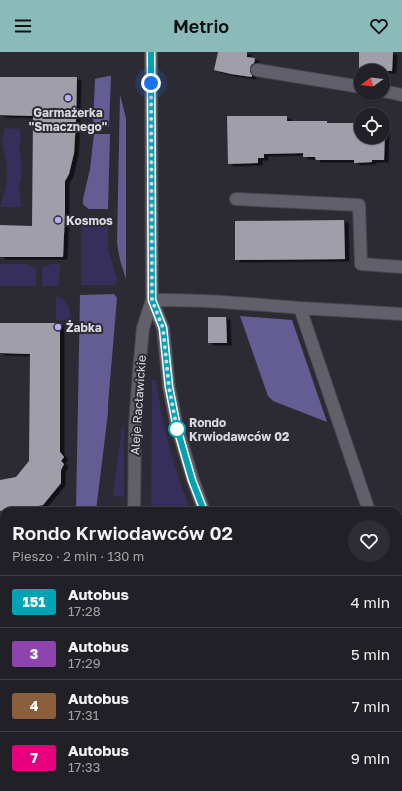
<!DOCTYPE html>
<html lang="pl">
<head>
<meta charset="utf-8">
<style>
  :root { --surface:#212027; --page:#2d2d33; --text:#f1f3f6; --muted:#a2a3a7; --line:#3e3e44; --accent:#8bbbb9 }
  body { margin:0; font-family:"Golos Text",sans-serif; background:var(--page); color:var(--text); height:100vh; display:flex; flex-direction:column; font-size:15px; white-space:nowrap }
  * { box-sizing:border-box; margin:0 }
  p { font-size:13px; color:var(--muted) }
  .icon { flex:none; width:22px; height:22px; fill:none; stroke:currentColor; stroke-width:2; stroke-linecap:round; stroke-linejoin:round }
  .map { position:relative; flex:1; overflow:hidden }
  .sheet { position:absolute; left:0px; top:455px; width:402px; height:284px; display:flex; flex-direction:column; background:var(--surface); border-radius:12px 12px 0 0; box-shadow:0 1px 3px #0004,0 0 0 1px var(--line) }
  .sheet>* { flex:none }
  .badge { padding:0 8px; border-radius:3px; font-size:14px; line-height:26px }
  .needle { width:26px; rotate:255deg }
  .buttons { position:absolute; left:354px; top:12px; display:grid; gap:8px }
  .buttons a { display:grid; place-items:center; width:36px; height:36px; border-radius:50%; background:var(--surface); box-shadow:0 1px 3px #0004,0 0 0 1px var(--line); font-size:20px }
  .you { position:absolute; width:20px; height:20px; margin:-10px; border:3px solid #fff; border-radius:50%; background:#1a73e8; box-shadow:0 0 0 6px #1a73e833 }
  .map>.badge { position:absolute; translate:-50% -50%; box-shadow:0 0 0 2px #fff }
  .round { display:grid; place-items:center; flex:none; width:42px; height:42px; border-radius:21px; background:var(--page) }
  .head { display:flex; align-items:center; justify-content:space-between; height:68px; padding:0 12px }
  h1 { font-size:19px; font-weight:600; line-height:30px }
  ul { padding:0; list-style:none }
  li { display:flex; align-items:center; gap:12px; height:52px; padding:0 12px; border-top:1px solid var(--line) }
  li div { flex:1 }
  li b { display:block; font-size:15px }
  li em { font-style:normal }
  li .badge { min-width:44px; font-weight:700; text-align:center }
  header { display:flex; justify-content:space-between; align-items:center; height:52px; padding:0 12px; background:var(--accent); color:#111; font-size:18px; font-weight:600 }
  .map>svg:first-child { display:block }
</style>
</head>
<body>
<header><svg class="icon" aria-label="menu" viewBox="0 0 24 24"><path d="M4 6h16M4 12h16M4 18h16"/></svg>Metrio<svg class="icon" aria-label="heart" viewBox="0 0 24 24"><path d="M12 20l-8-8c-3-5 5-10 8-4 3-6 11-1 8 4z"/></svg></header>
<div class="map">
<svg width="402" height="739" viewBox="0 0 402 739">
  <defs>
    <filter id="shadow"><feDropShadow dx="4.5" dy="2.5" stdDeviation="0" flood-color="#0009"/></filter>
  </defs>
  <rect width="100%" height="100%" fill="#2c2b34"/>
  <path fill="#362f5b" d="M5 76 20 77 21 87 19 96 21 107V127L19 134 21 155H0L6 135 7 125V112L2 92Z
    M86 166H108V197L117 228 115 233H81V173Z
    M0 212H27L30 214 36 216V234H0Z
    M52 212H60L59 233 57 234H42V215Z
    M56 244C67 247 71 258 71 268H56Z
    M152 328H156C162 373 174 417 191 459H151Z
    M122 374H124V459H122L124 445 113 444Z
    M0 572H4V626L0 625Z
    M0 685 4 686V712H0Z
    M398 705 402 708V736L398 734Z
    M144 735H193L198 739H144Z
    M296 735H317L327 739H309Z"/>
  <path fill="#635d94" d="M108 24H111L109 75 93 74 95 27Z
    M120 43 126 66V227L120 208 117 191Z
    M94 82H110L108 157H89L86 155 83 152V147L90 117Z
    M114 242 117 246 108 352V361L96 459H76L80 243Z
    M240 264 292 268 327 370 273 349 268 344Z"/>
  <path fill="#9f9ea9" filter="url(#shadow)" d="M218 0H247V5L255 6 254 11 251 13 250 16V20L252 23V25L231 22 214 18Z
    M359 0H393L392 19H362V16H359Z
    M0 25H77L76 69 74 101 69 122 65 129V160L63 205H0V173L32 174 33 64 0 63Z
    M227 64H287V69H327V71H361V85H383V78H385L384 108H372V110L354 111V108H316L315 105H303V101L264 102V106H258V111L228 112Z
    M344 168 345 207 235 208V169Z
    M208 265H226L227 291H208Z
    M0 271H60V400L64 405 61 409 64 412 61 418V431L43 453 26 456 24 459 17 456 13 459 10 458 0 459V428L16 425 29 409 30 302 0 301Z"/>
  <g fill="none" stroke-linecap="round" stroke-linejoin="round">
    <defs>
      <path id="minor" d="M257 18 361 35
        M383 39 402 43
        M236 147 359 153 361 212 402 215
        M152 248 163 276 169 335 177 375 193 428 204 459
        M152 248C201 247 250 252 300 256
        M134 459 135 374 139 319 143 276 152 248 151 0
        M369 459 300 256 402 262
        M398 531 402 537
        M28 735V739
        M132 739V735
        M220 739 222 735"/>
      <path id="major" d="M0 561 4 560
        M0 647 4 648
        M398 682 402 685
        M368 735 380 739"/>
    </defs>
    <use href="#minor" stroke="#47474e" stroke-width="14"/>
    <use href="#major" stroke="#47474e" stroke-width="14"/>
    <use href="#minor" stroke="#61606a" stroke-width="12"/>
    <use href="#major" stroke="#7f7aa5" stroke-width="12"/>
  </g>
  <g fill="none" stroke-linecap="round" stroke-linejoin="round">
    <defs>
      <path id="line" d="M151 0 152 248 163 276 169 335 177 376 192 428 204 459"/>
    </defs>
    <use href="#line" stroke="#fff" stroke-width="9"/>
    <use href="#line" stroke="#00a3b4" stroke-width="6"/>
    <path stroke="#d9d8de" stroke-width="4" stroke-dasharray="0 7.2" d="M151 31 152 248 163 276 169 335 177 377"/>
  </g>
  <g fill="#b4acf9" stroke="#2c2b34" stroke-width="1.5">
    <circle cx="68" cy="46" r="4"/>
    <circle cx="58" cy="168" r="4"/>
    <circle cx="58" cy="275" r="4"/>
  </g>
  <circle fill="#fff" stroke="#00a3b4" stroke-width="2" cx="177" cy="377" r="8"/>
  <g text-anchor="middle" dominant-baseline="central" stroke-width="4" stroke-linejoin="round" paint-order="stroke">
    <g font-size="12" font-weight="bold" fill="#d9d8de" stroke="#2c2b34" text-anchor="start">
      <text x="68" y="60" text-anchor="middle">Garmażerka<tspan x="68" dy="14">"Smacznego"</tspan></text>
      <text x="66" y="168">Kosmos</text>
      <text x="66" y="275">Żabka</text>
    </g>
    <g font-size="12" fill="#d9d8de" stroke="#2c2b34">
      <text transform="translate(138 353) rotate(-86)">Aleje Racławickie</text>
    </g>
    <g font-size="12" font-weight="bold" fill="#d9d8de" stroke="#2c2b34" text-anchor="start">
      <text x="189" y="370">Rondo<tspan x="189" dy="14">Krwiodawców 02</tspan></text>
    </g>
  </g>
</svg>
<div class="buttons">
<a><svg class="needle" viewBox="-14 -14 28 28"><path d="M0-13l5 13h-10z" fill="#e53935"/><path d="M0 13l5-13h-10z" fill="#a2a3a7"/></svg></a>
<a><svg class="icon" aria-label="locate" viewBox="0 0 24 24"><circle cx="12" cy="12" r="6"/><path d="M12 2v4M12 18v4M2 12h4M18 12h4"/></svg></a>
</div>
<div class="you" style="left:151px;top:31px"></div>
<section class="sheet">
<div class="head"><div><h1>Rondo Krwiodawców 02</h1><p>Pieszo · 2 min · 130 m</p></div><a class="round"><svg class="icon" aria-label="heart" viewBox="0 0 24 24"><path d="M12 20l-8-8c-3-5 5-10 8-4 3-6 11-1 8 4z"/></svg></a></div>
<ul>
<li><span class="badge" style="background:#00a3b4;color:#fff">151</span><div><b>Autobus</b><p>17:28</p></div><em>4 min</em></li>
<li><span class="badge" style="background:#8e44ad;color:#fff">3</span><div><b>Autobus</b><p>17:29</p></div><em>5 min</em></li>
<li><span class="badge" style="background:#8b5e3c;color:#fff">4</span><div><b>Autobus</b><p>17:31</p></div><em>7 min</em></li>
<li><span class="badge" style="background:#e6007e;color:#fff">7</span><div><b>Autobus</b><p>17:33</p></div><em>9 min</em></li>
</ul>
</section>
</div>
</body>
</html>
